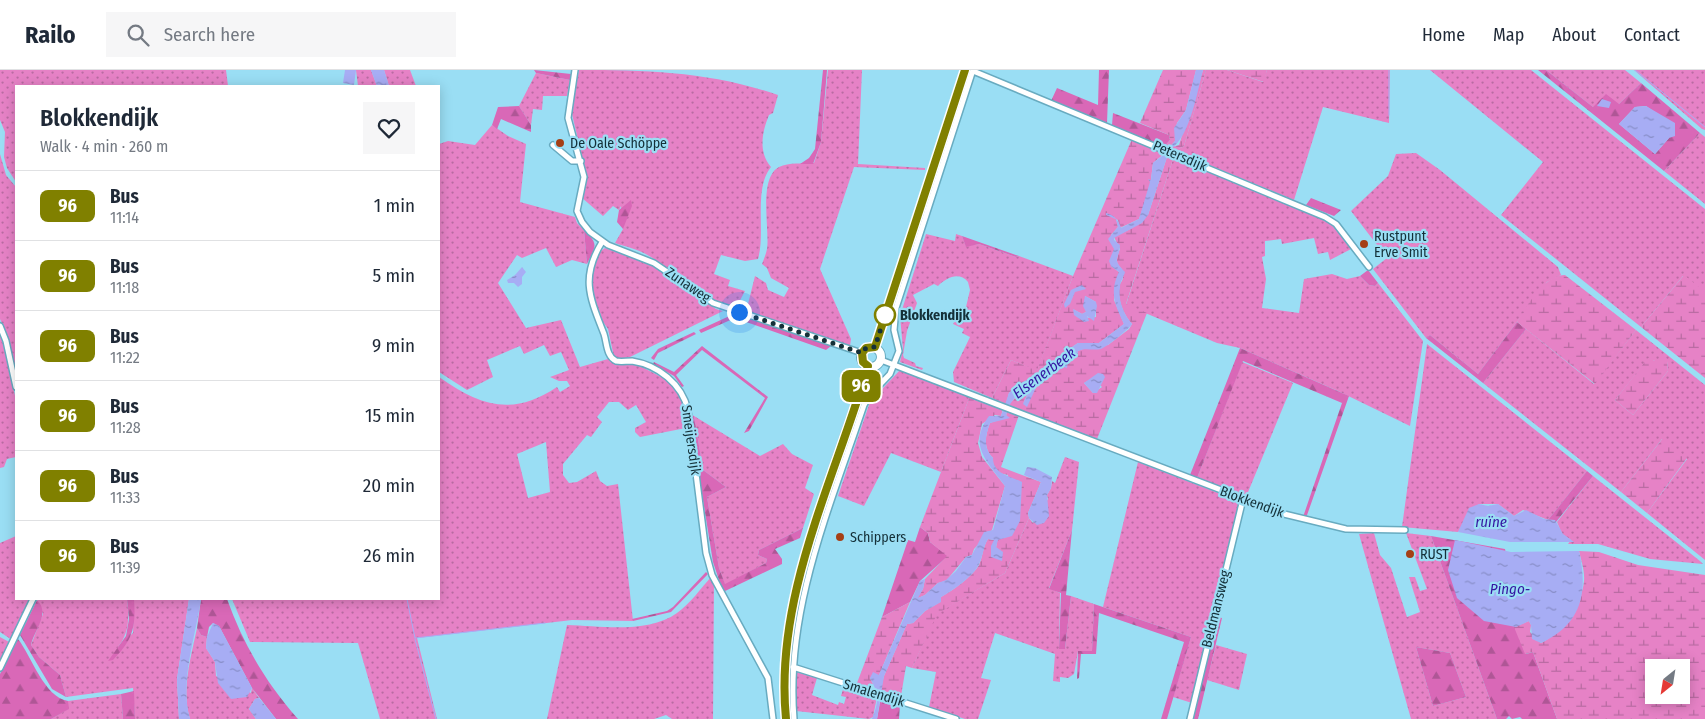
<!DOCTYPE html>
<html lang="en">
<head>
<meta charset="utf-8">
<style>
  :root { --surface:#fff; --page:#f6f6f7; --text:#1f2937; --muted:#747a83; --line:#e0e1e3 }
  body { margin:0; font-family:"Fira Sans Condensed",sans-serif; background:var(--page); color:var(--text); height:100vh; display:flex; flex-direction:column; font-size:19px; white-space:nowrap }
  * { box-sizing:border-box; margin:0 }
  p { font-size:16px; color:var(--muted) }
  .icon { flex:none; width:28px; height:28px; fill:none; stroke:currentColor; stroke-width:2; stroke-linecap:round; stroke-linejoin:round }
  .map { position:relative; flex:1; overflow:hidden }
  .drawer { position:absolute; left:15px; top:15px; width:425px; height:515px; display:flex; flex-direction:column; background:var(--surface); border-radius:0px; box-shadow:0 2px 12px #0003 }
  .drawer>* { flex:none }
  .badge { padding:0 10px; border-radius:8px; font-size:18px; line-height:32px }
  .needle { width:32px; rotate:210deg }
  .fabs { position:absolute; left:1645px; top:589px; display:grid; gap:10px }
  .fabs a { display:grid; place-items:center; width:45px; height:45px; border-radius:0px; background:var(--surface); box-shadow:0 2px 12px #0003; font-size:25px }
  .you { position:absolute; width:25px; height:25px; margin:-12px; border:4px solid #fff; border-radius:50%; background:#1a73e8; box-shadow:0 0 0 8px #1a73e833 }
  .map>.badge { position:absolute; translate:-50% -50%; box-shadow:0 0 0 2px #fff }
  .round { display:grid; place-items:center; flex:none; width:52px; height:52px; border-radius:0px; background:var(--page) }
  .headline { display:flex; align-items:center; justify-content:space-between; height:85px; padding:0 25px }
  h1 { font-size:24px; font-weight:600; line-height:38px }
  ul { padding:0; list-style:none }
  li { display:flex; align-items:center; gap:15px; height:70px; padding:0 25px; border-top:1px solid var(--line) }
  li div { flex:1 }
  li b { display:block; font-size:19px }
  li em { font-style:normal }
  li .badge { min-width:55px; font-weight:700; text-align:center }
  header { display:flex; align-items:center; gap:30px; box-sizing:border-box; height:70px; padding:0 25px; background:var(--surface); border-bottom:1px solid var(--line) }
  header strong { font-size:24px }
  nav { display:flex; gap:28px; margin-inline-start:auto; font-size:18px }
  .search { width:350px; height:45px; background:var(--page); display:flex; align-items:center; gap:12px; box-sizing:border-box; padding:0 18px; border-radius:0px; color:var(--muted); font-size:19px }
  .map>svg:first-child { display:block }
</style>
</head>
<body>
<header>
<strong>Railo</strong>
<div class="search"><svg class="icon" aria-label="search" viewBox="0 0 24 24"><circle cx="10" cy="10" r="6"/><path d="M15 15l6 6"/></svg>Search here</div>
<nav><a>Home</a><a>Map</a><a>About</a><a>Contact</a></nav>
</header>
<div class="map">
<svg width="1705" height="649" viewBox="0 0 1705 649">
  <defs>
    <pattern id="green-dots" width="8" height="8" patternUnits="userSpaceOnUse" patternTransform="scale(1.25)"><rect width="8" height="8" fill="#e682c6"/><path d="M2 2h.1M6 6h.1" fill="none" stroke="#b96ba2" stroke-width="1.8" stroke-linecap="round"/></pattern>
    <pattern id="forest-firs" width="22" height="20" patternUnits="userSpaceOnUse" patternTransform="scale(1.25)"><rect width="22" height="20" fill="#d968b7"/><path d="M5 1l3.5 6h-7zM16 11l3.5 6h-7z" fill="#af5696"/></pattern>
    <pattern id="wetland-marsh" width="20" height="14" patternUnits="userSpaceOnUse" patternTransform="scale(1.25)"><rect width="20" height="14" fill="#e682c6"/><path d="M1 5h8M5 5V1M11 12h8M15 12V8" fill="none" stroke="#b96ba2"/></pattern>
    <pattern id="water-ripples" width="26" height="14" patternUnits="userSpaceOnUse" patternTransform="scale(1.25)"><rect width="26" height="14" fill="#a7adf4"/><path d="M2 4q2-2 4 0t4 0M15 11q2-2 4 0t4 0" fill="none" stroke="#878dc7"/></pattern>
  </defs>
  <rect width="100%" height="100%" fill="#9adef4"/>
  <path fill="url(#green-dots)" fill-rule="evenodd" d="M0 0H226L228 16H16V112L7 98 4 87 5 62 0 50Z
    M356 0H371L377 16H358Z
    M384 0H410L416 16H389Z
    M579 0C649 0 711 2 778 25L773 43 769 45C762 62 758 82 771 97 753 119 766 162 758 189L745 191 721 185 714 204 730 210 728 216 745 221 737 236C718 240 669 198 651 187 640 180 627 177 615 173L623 159 621 136 619 140 613 136 603 146 581 127 586 103 571 40Z
    M828 0H862L858 94 925 98V100L854 97 820 199 851 269 850 276 749 242 747 238 755 206 766 213 768 220 784 227 789 218 771 208 767 198 762 194C764 189 766 184 767 179 770 160 758 108 779 97 789 92 803 94 814 93L821 72Z
    M1206 0H1227L1263 12 1267 0H1390L1389 53 1323 37 1294 130 1175 81 1184 76Z
    M1430 0H1531L1705 139V223L1683 206 1641 257 1501 145 1543 92Z
    M1546 0H1625L1641 13 1619 34 1593 37Z
    M1634 0H1705V60L1702 59Z
    M536 3 570 10 567 26H543L542 40 533 39 531 55 519 36Z
    M492 55 508 66 526 74 520 132 575 147 577 153 584 160 587 194 572 190 556 197 546 178 522 188 517 185 498 213 526 258 561 250 580 297 608 289 613 293 638 295 671 312 682 328 686 358 640 367 635 362V358L646 352 636 335 628 340 619 332H609L597 347 602 352 591 367 587 365 563 394V405L569 413 577 412 596 401 600 411 607 416 618 414 633 551 572 550 417 568 437 649H380L358 573 250 572 232 529H439V307C480 336 512 347 557 317L560 322 570 316 567 311H559L550 307 569 300 561 282 550 286 544 275 524 284 520 276 487 290 493 307 467 320 439 302V74L448 71 475 75ZM546 372 550 422 528 428 517 384Z
    M1700 63 1705 67V134L1664 101Z
    M1416 83 1440 100 1558 197 1561 205 1547 212 1478 304 1430 265 1426 268 1373 199 1387 188 1351 141 1388 106 1396 84Z
    M0 84 6 105 16 117V302L9 269 0 249Z
    M1174 86 1328 151 1353 178 1330 190 1328 182 1318 184 1314 168 1282 174 1281 169 1265 171V186L1262 187 1266 209 1262 238 1299 243 1304 209 1332 204 1347 209 1360 206 1369 215 1375 216 1378 213 1423 271 1410 356 1338 321 1240 278 1217 273 1126 235Z
    M926 164 955 171 956 164 962 166 966 176 979 174 1016 187 1019 186 1073 206 1037 301 1011 290 992 328 954 312 953 302 970 267 962 263 964 259 953 254 962 239 966 237 970 220 968 212C959 201 946 208 938 216L934 214 913 225 917 233 907 261 903 285 904 288 915 293 916 296 923 298 922 300 900 292 903 279 900 246Z
    M605 178 651 195 716 239 723 241 630 287 618 289 614 287 608 259 599 246 601 245C592 228 584 190 605 178Z
    M1526 259 1594 314 1636 260 1705 315V490L1647 443 1687 389 1662 369 1621 422 1483 313ZM1648 289 1655 291H1667L1668 301 1633 345 1615 330Z
    M0 261 16 330V387L7 389 4 397 0 398Z
    M1427 274 1587 401 1548 450 1523 440 1514 446 1498 434H1479L1458 462 1402 457Z
    M1242 292 1293 313 1246 427 1197 408Z
    M900 300 970 326 941 402 891 383 864 436 838 426 870 332Z
    M694 346 760 386 783 374 792 384 813 395 805 418 814 424 803 458 759 480 758 485 767 489 766 493 725 515 719 498 707 427 726 417 703 400Z
    M1065 387 1079 392 1072 460 1049 518 1060 523 1059 579H1065L1071 526 1094 534 1092 581H1078L1074 604 1068 608 1060 607V612L1053 611 1055 584 995 563 981 608 991 610 978 649H965L929 637 936 602 912 598 936 544 1005 503 1029 448 1033 453 1048 429 1047 425 1051 418 1052 411 1055 413Z
    M1138 392 1239 431 1192 633 1173 627 1191 567 1103 537Z
    M1593 406 1700 491 1703 494 1650 489 1598 474H1568L1571 470 1562 464 1557 452Z
    M1374 463 1380 485 1391 498 1407 547 1420 542 1409 507H1415L1420 521 1427 519 1406 463 1431 466 1497 649H1411L1359 464ZM1416 577 1450 583 1466 627 1433 636Z
    M16 466V529H32L12 570 0 562V473Z
    M712 506 714 511 713 649H672L666 645 654 649H547L567 555C601 556 648 564 677 543 690 534 701 518 712 506Z
    M37 529H127C129 547 130 562 118 577L133 563 134 529H189L177 609 179 649H135L133 618 66 627 60 605 39 587 31 575 43 544Z
    M197 558 201 565 207 567 206 578 215 592 216 606 251 623 252 618 259 628 255 629 249 639 256 649H190C181 620 191 587 197 558Z
    M0 567 11 573 0 593Z
    M1216 575 1247 584 1239 620 1207 610Z
    M796 602 817 608 812 625 838 635 839 632 844 634 846 627 841 626 844 616 877 627 873 647 869 649 796 641Z
    M121 624 123 649H51L68 639V631Z"/>
  <path fill="url(#forest-firs)" fill-rule="evenodd" d="M534 0 571 4 570 10 536 3Z
    M823 0H827L821 72 813 94H800L809 88 815 79Z
    M1099 0H1109L1107 53 1051 31 1057 18 1098 35Z
    M1538 0H1546L1593 37 1606 24 1619 34 1641 13 1700 63 1664 101ZM1646 36 1666 50 1669 68 1655 84 1619 54 1635 37Z
    M519 36 531 55V62L501 49 497 59 492 55 498 37Z
    M1113 43 1169 65 1170 70 1164 77 1112 55Z
    M1311 128 1341 140 1334 146 1306 135Z
    M631 130 632 136 623 159 617 152 619 140Z
    M584 160C599 174 596 176 587 194Z
    M962 166 1019 186 1016 187 979 174 966 177Z
    M1368 200 1378 213 1375 216 1369 215 1360 206Z
    M736 243 831 276 826 280 735 248 701 263 699 260Z
    M1517 252 1526 259 1483 313 1426 268 1430 265 1478 304Z
    M694 262 696 264 658 283 654 290 651 288 658 279Z
    M702 276 768 327 749 361 744 363 765 328 702 280 676 305 684 316 682 317 674 306 653 294 654 292 674 302Z
    M1240 278 1349 326 1306 448 1303 447 1342 333 1243 291 1197 408 1190 405Z
    M689 343 694 346 703 400 726 417 707 427 719 498 725 514 766 493 767 489 758 485 759 480 803 458 800 468 775 479 782 489V494L723 522 713 492Z
    M1587 401 1593 406 1552 457 1539 449 1548 450Z
    M920 457 928 463 930 472 948 486 920 511 910 532 882 547 908 470 915 472Z
    M1072 460 1066 525 1071 526 1065 579H1059L1061 523 1049 519Z
    M1431 466 1505 479 1526 584 1533 582 1557 649H1522L1520 647 1512 649 1509 646 1506 649H1497Z
    M706 502 708 504 671 542 633 551 632 549 667 541 673 537Z
    M127 529H134C136 557 133 570 113 590L108 591 126 566 129 549Z
    M201 529H227C243 574 266 613 298 649H276L252 618 219 556 213 553 209 557 207 567 201 565 197 558Z
    M37 530C51 544 34 560 31 575L39 587 60 605 66 627 52 619 20 565Z
    M1094 534 1191 567 1167 649H1161L1184 572 1099 543 1096 584H1081L1079 608 1077 609 1078 581H1092Z
    M1217 547 1222 548 1198 649H1193Z
    M18 569C32 587 44 627 68 631L69 639 51 649H0V604Z
    M1416 577 1450 583 1466 627 1433 636Z
    M134 621 135 649H123L121 624Z
    M881 627 900 634 899 649H877Z"/>
  <path fill="url(#wetland-marsh)" fill-rule="evenodd" d="M1163 0H1196L1186 40 1177 53 1175 71 1169 78 1179 75 1203 0H1206L1184 76 1175 81 1164 77 1170 70 1169 65 1140 53Z
    M1227 0H1267L1264 12Z
    M1132 69 1165 83 1153 93 1150 118 1139 149 1120 158 1118 150 1106 145 1116 149 1118 157 1111 165 1115 179 1111 196 1119 202 1114 230 1124 254 1099 273H1078L1062 284 1052 297 1018 315 1009 323 1006 334 992 328 1011 290 1037 300 1073 206ZM1085 226 1096 232V247L1085 248 1073 239 1082 244 1086 242Z
    M1168 84 1174 86 1126 234 1147 243 1097 369 1008 335 1023 320 1032 315 1023 334 1039 310 1064 297 1069 285 1077 286 1078 281 1084 278 1108 275 1129 259 1132 254C1123 244 1116 227 1120 214 1121 212 1123 210 1123 207 1125 193 1111 200 1120 179L1114 167 1132 158 1148 145ZM1093 308 1102 317 1093 323 1084 313Z
    M1565 205 1636 260 1595 314 1517 252C1527 236 1544 205 1565 205Z
    M1684 205 1705 222V308L1641 257Z
    M1648 288 1655 291 1667 290 1668 301 1633 345 1615 330Z
    M970 326 1003 339 1001 346 995 345 982 354 978 373 982 387 1005 416 992 460 974 479 972 485 966 487 946 511 938 513 925 525 916 529 923 519 925 509 947 486 930 472 928 463 920 457Z
    M1007 340 1019 345 1001 397 1041 412 1028 443 1029 448 1005 503 937 544 912 598 906 596 901 626 894 627 884 620 880 621 884 606 907 554 913 553 925 541 940 532 941 527C952 521 973 506 979 495 983 486 983 476 988 469L994 470 996 478 1008 405 999 403 993 394V388C983 378 985 366 990 353L1006 347Z
    M1663 368 1687 388 1647 443 1621 422Z
    M1579 481 1599 482 1638 495 1705 505V649H1557L1533 582 1525 584 1514 557 1529 551 1531 555 1530 562 1541 573C1562 563 1582 534 1584 511 1585 501 1581 490 1579 481ZM1654 598H1681V625H1654Z
    M910 532 879 605 870 608 873 614 867 617 857 613 882 547Z"/>
  <path fill="url(#water-ripples)" d="M345 0H356L354 15 343 13Z
    M371 0H384L389 16H377Z
    M1196 0H1203C1197 23 1190 66 1171 79L1169 78 1175 71 1174 58 1186 40Z
    M1602 29 1611 32 1609 38 1597 36Z
    M1646 36 1675 53V66L1669 68 1655 84 1619 54 1635 37Z
    M1166 83 1168 84 1148 145 1142 153 1114 168V170L1120 175C1119 191 1111 188 1125 202 1124 207 1120 211 1120 217 1118 230 1123 244 1132 254 1128 260 1108 276 1101 279 1092 281 1086 277 1078 281L1077 287 1069 285 1067 298 1064 297 1039 311 1027 337 1023 334 1032 315C1021 318 1008 333 1006 345L1010 348 990 353C985 366 983 378 993 388 993 404 1010 406 1022 412L1020 451 1012 466 998 470 996 477 1003 482 1002 491 991 487V476L994 470 988 469C983 477 983 487 978 496 972 507 952 521 941 527V532L925 541 913 553 907 554 884 606 877 649H872C879 631 879 624 870 608L873 602 879 605 920 511 925 509 923 519 918 528 925 525 938 513 946 510 956 501 966 487 972 485 984 462 993 460 1005 416C988 392 967 376 989 346H1001L1009 323 1021 313 1052 297 1062 284 1078 273H1099L1124 254C1115 235 1109 222 1119 202L1111 196 1109 191 1114 179 1108 169 1118 157 1116 149 1106 145V143C1114 145 1118 149 1121 158L1139 149 1150 112 1148 109 1151 110 1153 93Z
    M522 197 526 202 522 207V214L518 217 514 213H508L507 210 515 205Z
    M1082 215 1086 219 1075 222 1070 234 1065 238 1064 234 1071 220Z
    M1085 226 1096 232 1097 236 1094 251 1087 246 1089 251 1084 252 1074 245 1073 239 1082 244 1086 242 1083 236Z
    M1098 303 1103 304 1105 307 1097 323H1093L1084 313Z
    M1027 397 1035 398 1052 407 1051 418 1047 425 1049 446 1044 453 1037 455 1029 448 1028 443 1041 412 1024 405Z
    M1479 434 1488 436 1498 434 1514 446 1526 440 1544 449 1555 450 1563 464 1574 472H1510L1458 462 1469 438Z
    M1455 470 1511 482 1579 481C1588 521 1583 554 1541 573L1532 569 1531 555 1529 551 1516 557 1484 551 1457 528 1448 500Z
    M189 529H201C196 566 179 612 190 649H179L177 609Z
    M213 553 219 556 252 618 247 627 231 629 218 613 215 592 206 578 207 567Z
    M259 628 276 649H256L249 639 255 629Z"/>
  <g fill="none" stroke-linecap="round" stroke-linejoin="round">
    <path stroke="#a7adf4" stroke-width="1" d="M1635 0 1705 57
      M1389 45V0
      M407 529 415 568 545 553
      M415 569 436 649"/>
    <defs>
      <path id="street" d="M575 0 568 48 584 107 577 141 582 152 590 162 608 175 654 193 713 233 862 283
        M973 1 1325 147 1336 154 1369 197
        M553 75 572 91H581
        M602 172C580 208 590 228 604 264 607 273 606 286 616 291 621 292 626 291 632 291 658 295 682 314 688 340L706 483 712 505 768 608 773 649
        M0 256 6 271 16 317
        M881 290 1284 444 1346 459 1405 460
        M793 597 956 649
        M0 598 33 529
        M794 649C785 540 830 437 864 335L869 326 890 304 899 281 894 260 896 238 973 0
        M1190 649 1243 429"/>
      <path id="primary" d="M861 287a10 10 0 1 1 20 0a10 10 0 1 1-20 0Z
        M875 277 965 0
        M786 649C774 529 833 410 868 296"/>
    </defs>
    <use href="#street" stroke="#68abc0" stroke-width="8"/>
    <use href="#primary" stroke="#68abc0" stroke-width="10"/>
    <use href="#street" stroke="#fff" stroke-width="5"/>
    <use href="#primary" stroke="#fff" stroke-width="8"/>
  </g>
  <g fill="none" stroke-linecap="round" stroke-linejoin="round">
    <defs>
      <path id="line" d="M786 649C774 526 834 412 868 296L863 292 862 283 866 278 875 277 965 0"/>
    </defs>
    <use href="#line" stroke="#fff" stroke-width="11"/>
    <use href="#line" stroke="#808000" stroke-width="8"/>
    <path stroke="#143038" stroke-width="5" stroke-dasharray="0 9" d="M739 242 862 283 866 278 875 277 885 245"/>
  </g>
  <g fill="#a53f15" stroke="#9adef4" stroke-width="2">
    <circle cx="560" cy="73" r="5"/>
    <circle cx="1364" cy="174" r="5"/>
    <circle cx="840" cy="467" r="5"/>
    <circle cx="1410" cy="484" r="5"/>
  </g>
  <circle fill="#fff" stroke="#808000" stroke-width="2.5" cx="885" cy="245" r="10"/>
  <g text-anchor="middle" dominant-baseline="central" stroke-width="4.5" stroke-linejoin="round" paint-order="stroke">
    <g font-size="14" fill="#143038" stroke="#9adef4" text-anchor="start">
      <text x="570" y="73">De Oale Schöppe</text>
      <text x="1374" y="166">Rustpunt<tspan x="1374" dy="16">Erve Smit</tspan></text>
      <text x="850" y="467">Schippers</text>
      <text x="1420" y="484">RUST</text>
    </g>
    <g font-size="14" fill="#143038" stroke="#9adef4">
      <text transform="translate(1180 86) rotate(23)">Petersdijk</text>
      <text transform="translate(688 215) rotate(34)">Zunaweg</text>
      <text transform="translate(691 370) rotate(82)">Smeijersdijk</text>
      <text transform="translate(1252 432) rotate(20)">Blokkendijk</text>
      <text transform="translate(1216 539) rotate(-76)">Beldmansweg</text>
      <text transform="translate(874 623) rotate(17)">Smalendijk</text>
    </g>
    <g font-size="14" font-weight="bold" fill="#143038" stroke="#9adef4" text-anchor="start">
      <text x="900" y="245">Blokkendijk</text>
    </g>
    <g font-size="15" font-style="italic" fill="#3516a1" stroke="#9adef4">
      <text transform="translate(1044 303) rotate(-37)">Elsenerbeek</text>
      <text x="1491" y="452">ruïne</text>
      <text x="1510" y="519">Pingo-</text>
    </g>
  </g>
</svg>
<div class="fabs">
<a><svg class="needle" viewBox="-14 -14 28 28"><path d="M0-13l5 13h-10z" fill="#e53935"/><path d="M0 13l5-13h-10z" fill="#747a83"/></svg></a>
</div>
<div class="you" style="left:739px;top:242px"></div>
<b class="badge" style="left:861px;top:316px;background:#808000;color:#fff">96</b>
<section class="drawer">
<div class="headline"><div><h1>Blokkendijk</h1><p>Walk · 4 min · 260 m</p></div><a class="round"><svg class="icon" aria-label="heart" viewBox="0 0 24 24"><path d="M12 20l-8-8c-3-5 5-10 8-4 3-6 11-1 8 4z"/></svg></a></div>
<ul>
<li><span class="badge" style="background:#808000;color:#fff">96</span><div><b>Bus</b><p>11:14</p></div><em>1 min</em></li>
<li><span class="badge" style="background:#808000;color:#fff">96</span><div><b>Bus</b><p>11:18</p></div><em>5 min</em></li>
<li><span class="badge" style="background:#808000;color:#fff">96</span><div><b>Bus</b><p>11:22</p></div><em>9 min</em></li>
<li><span class="badge" style="background:#808000;color:#fff">96</span><div><b>Bus</b><p>11:28</p></div><em>15 min</em></li>
<li><span class="badge" style="background:#808000;color:#fff">96</span><div><b>Bus</b><p>11:33</p></div><em>20 min</em></li>
<li><span class="badge" style="background:#808000;color:#fff">96</span><div><b>Bus</b><p>11:39</p></div><em>26 min</em></li>
</ul>
</section>
</div>
</body>
</html>
